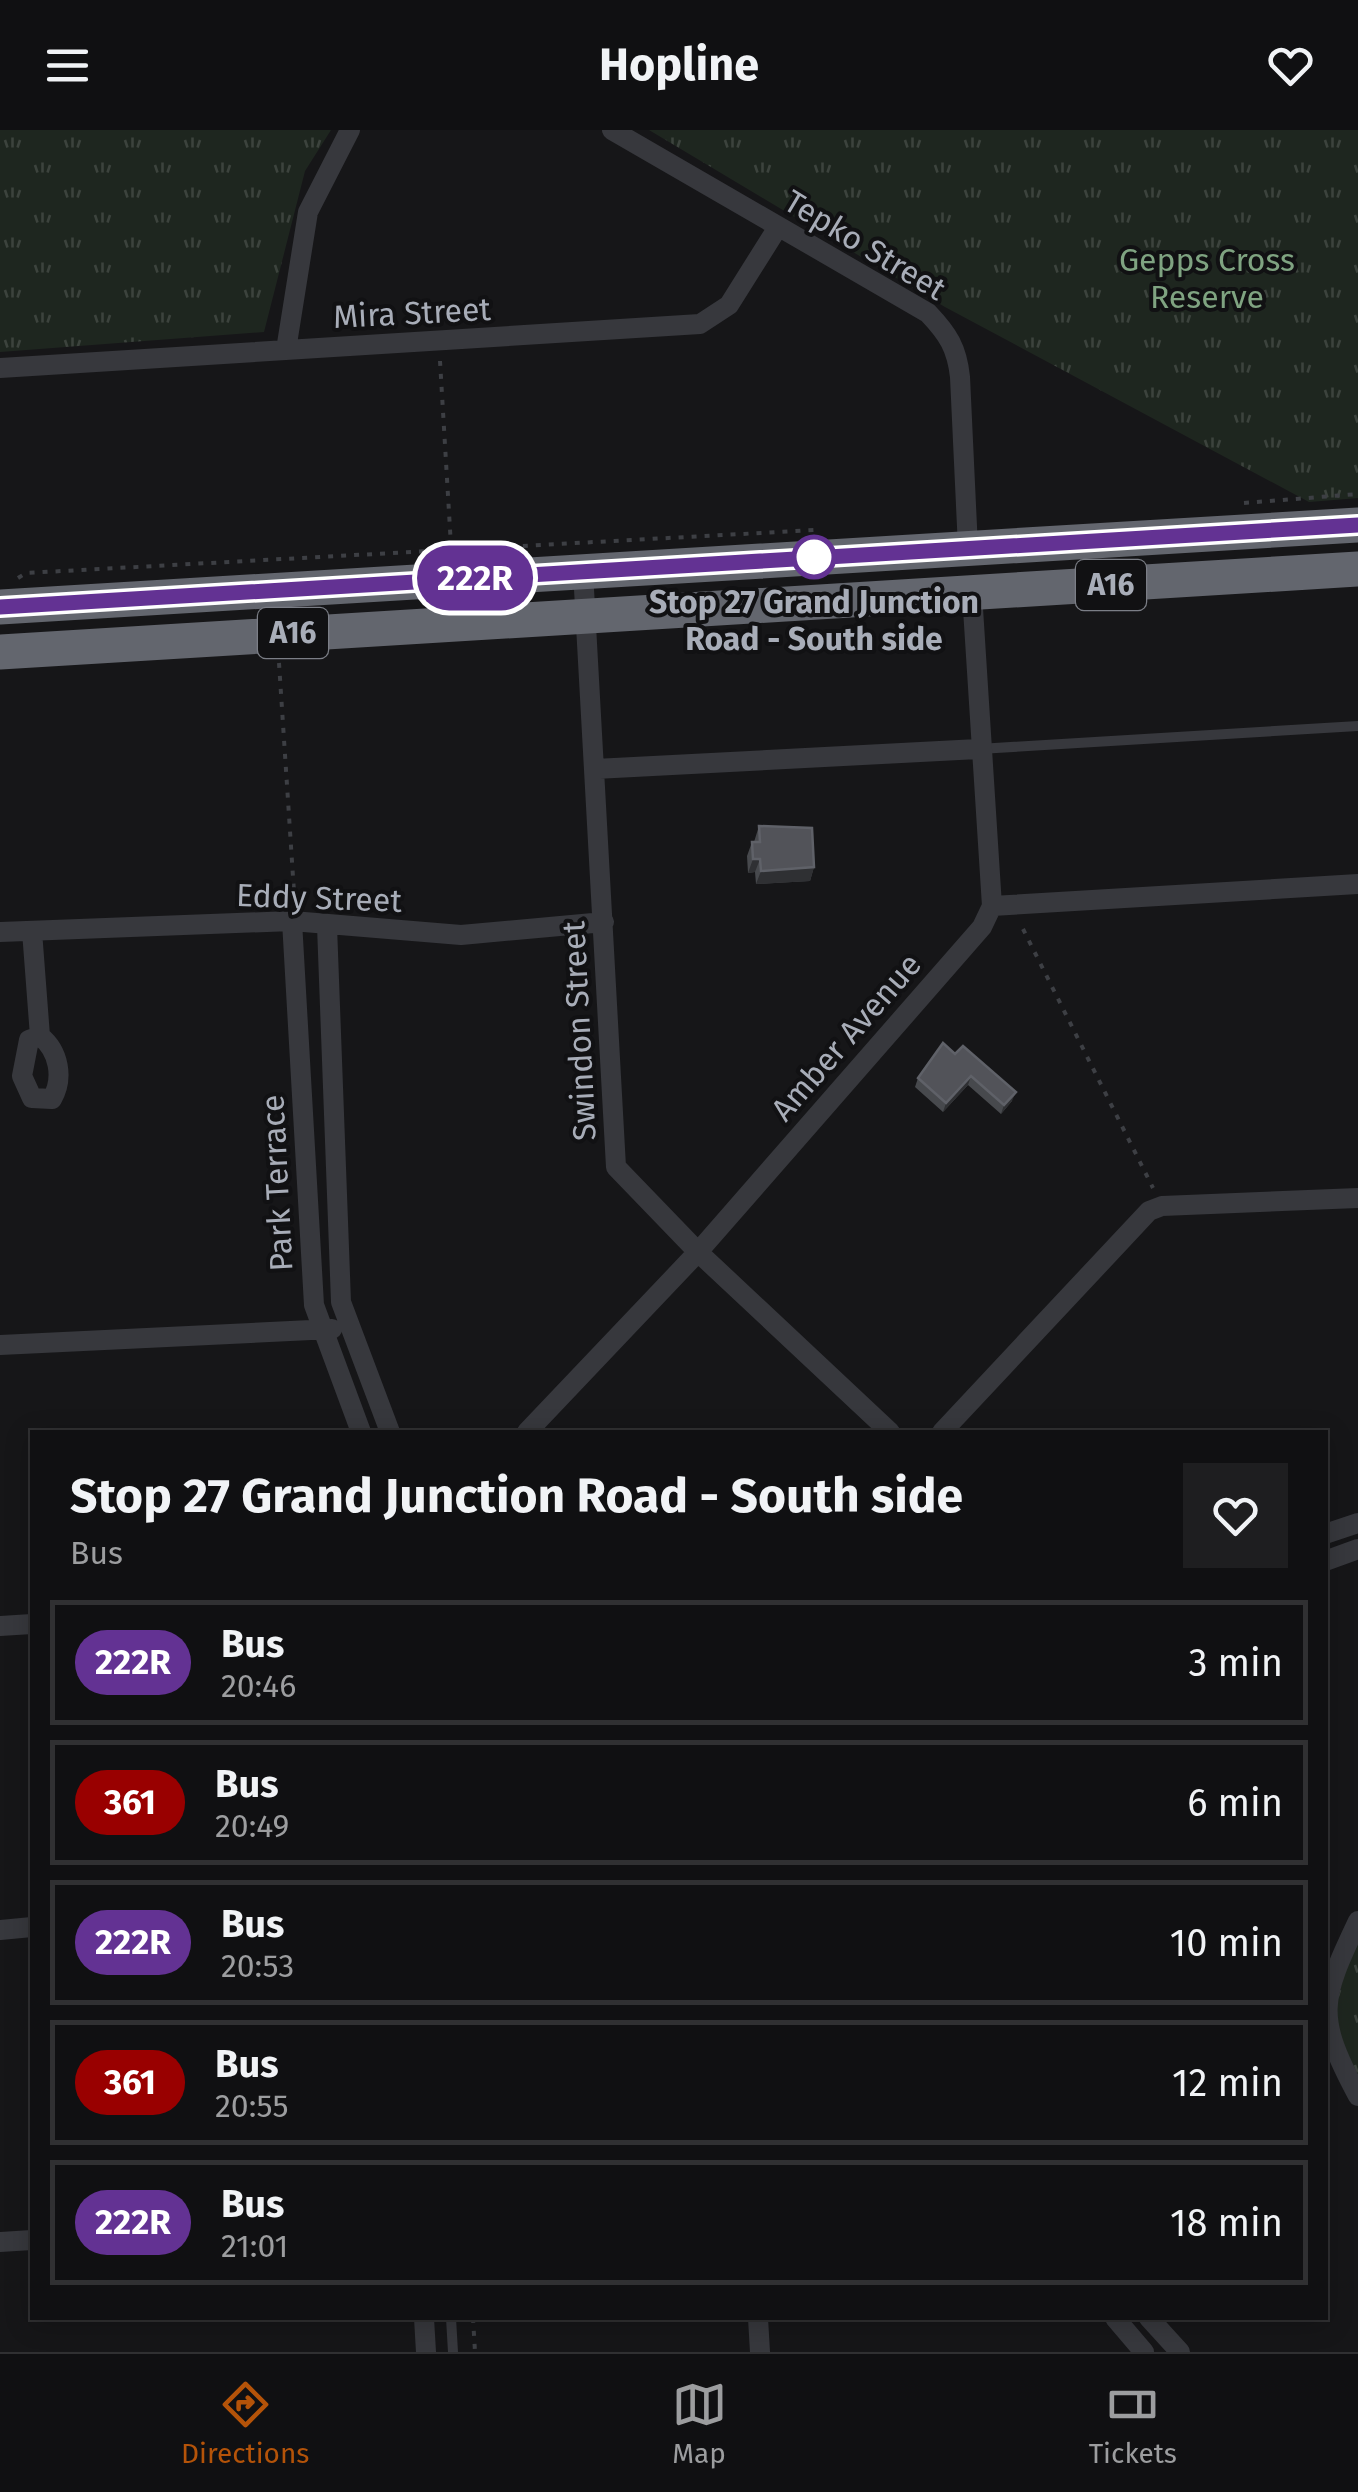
<!DOCTYPE html>
<html lang="en">
<head>
<meta charset="utf-8">
<style>
  :root { --surface:#101012; --page:#1e1e20; --text:#f1f3f6; --muted:#9c9d9f; --line:#303032; --accent:#b45309 }
  body { margin:0; font-family:"Fira Sans",sans-serif; background:var(--page); color:var(--text); height:100vh; display:flex; flex-direction:column; font-size:38px; white-space:nowrap }
  * { box-sizing:border-box; margin:0 }
  p { font-size:32px; color:var(--muted) }
  .icon { flex:none; width:55px; height:55px; fill:none; stroke:currentColor; stroke-width:2; stroke-linecap:round; stroke-linejoin:round }
  .map { position:relative; flex:1; overflow:hidden }
  .panel { position:absolute; left:30px; top:1300px; width:1298px; height:890px; display:flex; flex-direction:column; background:var(--surface); border-radius:0px; box-shadow:0 5px 25px #0003,0 0 0 2px var(--line) }
  .panel>* { flex:none }
  .badge { padding:0 20px; border-radius:32px; font-size:35px; line-height:65px }
  .map>.badge { position:absolute; translate:-50% -50%; box-shadow:0 0 0 5px #fff }
  .round { display:grid; place-items:center; flex:none; width:105px; height:105px; border-radius:0px; background:var(--page) }
  .overview { display:flex; align-items:center; justify-content:space-between; height:170px; padding:0 40px }
  h1 { font-size:48px; font-weight:700; line-height:75px }
  ul { padding:0; list-style:none }
  li { display:flex; align-items:center; gap:30px; height:125px; margin:0 20px 15px; padding:0 20px; border:5px solid var(--line); border-radius:0px }
  li div { flex:1 }
  li b { display:block; font-size:38px }
  li em { font-style:normal }
  li .badge { min-width:110px; font-weight:700; text-align:center }
  header { display:flex; justify-content:space-between; align-items:center; height:130px; padding:0 40px; background:var(--surface); font-size:45px; font-weight:700 }
  .tab-bar { display:flex; justify-content:space-around; align-items:center; height:140px; border-top:2px solid var(--line); background:var(--surface); font-size:28px; color:var(--muted) }
  .tab-bar a { display:grid; justify-items:center; gap:5px }
  .tab-bar .on { color:var(--accent) }
  .map>svg:first-child { display:block }
</style>
</head>
<body>
<header><svg class="icon" aria-label="menu" viewBox="0 0 24 24"><path d="M4 6h16M4 12h16M4 18h16"/></svg>Hopline<svg class="icon" aria-label="heart" viewBox="0 0 24 24"><path d="M12 20l-8-8c-3-5 5-10 8-4 3-6 11-1 8 4z"/></svg></header>
<div class="map">
<svg width="1358" height="2222" viewBox="0 0 1358 2222">
  <defs>
    <pattern id="park-tufts" width="24" height="20" patternUnits="userSpaceOnUse" patternTransform="scale(2.5)"><rect width="24" height="20" fill="#1e261f"/><path d="M3 7l-1-3M5 7V3M7 7l1-3M15 17l-1-3M17 17v-4M19 17l1-3" fill="none" stroke="#3c433d"/></pattern>
  </defs>
  <rect width="100%" height="100%" fill="#161618"/>
  <path fill="url(#park-tufts)" d="M0 0H331L305 41 264 202 0 222Z
    M649 0H1358V368L1309 372 945 177Z
    M1358 1791V1966L1328 1907Z"/>
  <g fill="none" stroke-linecap="round" stroke-linejoin="round">
    <path stroke="#3d3f44" stroke-width="4" stroke-dasharray="5 8" stroke-linecap="butt" d="M440 231 451 416
      M1244 373 1358 364
      M18 448 26 443 815 400
      M279 533 294 762
      M1023 799 1153 1058
      M473 2188 475 2222"/>
    <path stroke="#37383d" stroke-width="10" d="M979 619 1358 596
      M451 2188 453 2222"/>
    <path stroke="#37383d" stroke-width="20" d="M612 0 928 183C948 204 957 218 960 247L968 418
      M286 220 308 82 350 0
      M0 238 700 194 729 175 778 97
      M583 441 616 1037 698 1122 890 1302
      M595 639 978 619
      M992 776 1358 754
      M292 791 314 1175 361 1302
      M327 796 341 1172 390 1302
      M32 801 40 906C59 921 64 948 52 969L32 968 22 946 29 910 40 906
      M0 802 292 791 461 805 604 792
      M0 1215 332 1199
      M527 1302 698 1122 982 797 992 776 972 463
      M942 1302 1149 1081 1162 1076 1358 1068
      M1325 1404 1358 1393
      M1325 1431 1358 1419
      M0 1496 32 1494
      M1358 1791C1320 1871 1315 1886 1358 1966
      M0 1800 32 1797
      M0 2112 32 2110
      M424 2188 426 2222
      M758 2188 760 2222
      M1115 2188 1144 2222
      M1149 2188 1180 2222"/>
    <path stroke="#63666e" stroke-width="35" d="M0 477 1358 395
      M0 522 1358 439"/>
  </g>
  <path fill="#47494d" d="M759 696 814 737 810 751 756 754 755 742 748 743 747 726 752 712H754Z
    M943 913 1012 971 1001 984 968 955 943 982 915 957 918 948Z"/>
  <path fill="#2f3033" d="M753 729H760L755 742 748 743Z
    M814 737 810 751 756 754 761 741Z
    M971 946 968 955 943 982 946 973Z
    M1016 962 1012 971 1001 984 1004 975Z"/>
  <path fill="#525359" stroke="#5f6168" stroke-width="2.5" d="M759 696 812 698 814 737 761 741 760 729H753L752 712H760Z
    M943 913 955 924 963 916 1016 962 1004 975 971 946 946 973 918 948Z"/>
  <g fill="none" stroke-linecap="round" stroke-linejoin="round">
    <defs>
      <path id="line" d="M0 477 1358 395"/>
    </defs>
    <use href="#line" stroke="#fff" stroke-width="22"/>
    <use href="#line" stroke="#633293" stroke-width="15"/>
  </g>
  <circle fill="#fff" stroke="#633293" stroke-width="5" cx="814" cy="427" r="20"/>
  <g text-anchor="middle" dominant-baseline="central" stroke-width="8" stroke-linejoin="round" paint-order="stroke">
    <g fill="#111113" stroke="#7b7e86" stroke-width="2.5">
      <rect x="1076" y="430" width="70" height="50" rx="8"/>
      <rect x="258" y="478" width="70" height="50" rx="8"/>
    </g>
    <g font-size="30" font-weight="bold" fill="#a8adb8">
      <text x="1111" y="455">A16</text>
      <text x="293" y="503">A16</text>
    </g>
    <g font-size="32" fill="#a8adb8" stroke="#111113">
      <text transform="translate(865 115) rotate(31)">Tepko Street</text>
      <text transform="translate(412 183) rotate(-3)">Mira Street</text>
      <text transform="translate(319 768) rotate(2)">Eddy Street</text>
      <text transform="translate(579 901) rotate(-93)">Swindon Street</text>
      <text transform="translate(846 907) rotate(-49)">Amber Avenue</text>
      <text transform="translate(277 1053) rotate(-93)">Park Terrace</text>
    </g>
    <g font-size="32" fill="#7fa381" stroke="#111113">
      <text x="1207" y="130">Gepps Cross<tspan x="1207" dy="37">Reserve</tspan></text>
    </g>
    <g font-size="32" font-weight="bold" fill="#a8adb8" stroke="#111113">
      <text x="814" y="472">Stop 27 Grand Junction<tspan x="814" dy="37">Road - South side</tspan></text>
    </g>
  </g>
</svg>
<b class="badge" style="left:475px;top:448px;background:#633293;color:#fff">222R</b>
<section class="panel">
<div class="overview"><div><h1>Stop 27 Grand Junction Road - South side</h1><p>Bus</p></div><a class="round"><svg class="icon" aria-label="heart" viewBox="0 0 24 24"><path d="M12 20l-8-8c-3-5 5-10 8-4 3-6 11-1 8 4z"/></svg></a></div>
<ul>
<li><span class="badge" style="background:#633293;color:#fff">222R</span><div><b>Bus</b><p>20:46</p></div><em>3 min</em></li>
<li><span class="badge" style="background:#900;color:#fff">361</span><div><b>Bus</b><p>20:49</p></div><em>6 min</em></li>
<li><span class="badge" style="background:#633293;color:#fff">222R</span><div><b>Bus</b><p>20:53</p></div><em>10 min</em></li>
<li><span class="badge" style="background:#900;color:#fff">361</span><div><b>Bus</b><p>20:55</p></div><em>12 min</em></li>
<li><span class="badge" style="background:#633293;color:#fff">222R</span><div><b>Bus</b><p>21:01</p></div><em>18 min</em></li>
</ul>
</section>
</div>
<nav class="tab-bar">
<a class="on"><svg class="icon" aria-label="directions" viewBox="0 0 24 24"><path d="M12 3l9 9-9 9-9-9zM9 14v-3h6M13 9l2 2-2 2"/></svg>Directions</a>
<a><svg class="icon" aria-label="map" viewBox="0 0 24 24"><path d="M3 6l6-2 6 2 6-2v14l-6 2-6-2-6 2zM9 4v14M15 6v14"/></svg>Map</a>
<a><svg class="icon" aria-label="tickets" viewBox="0 0 24 24"><path d="M3 7h18v10H3zM15 7v10"/></svg>Tickets</a>
</nav>
</body>
</html>
